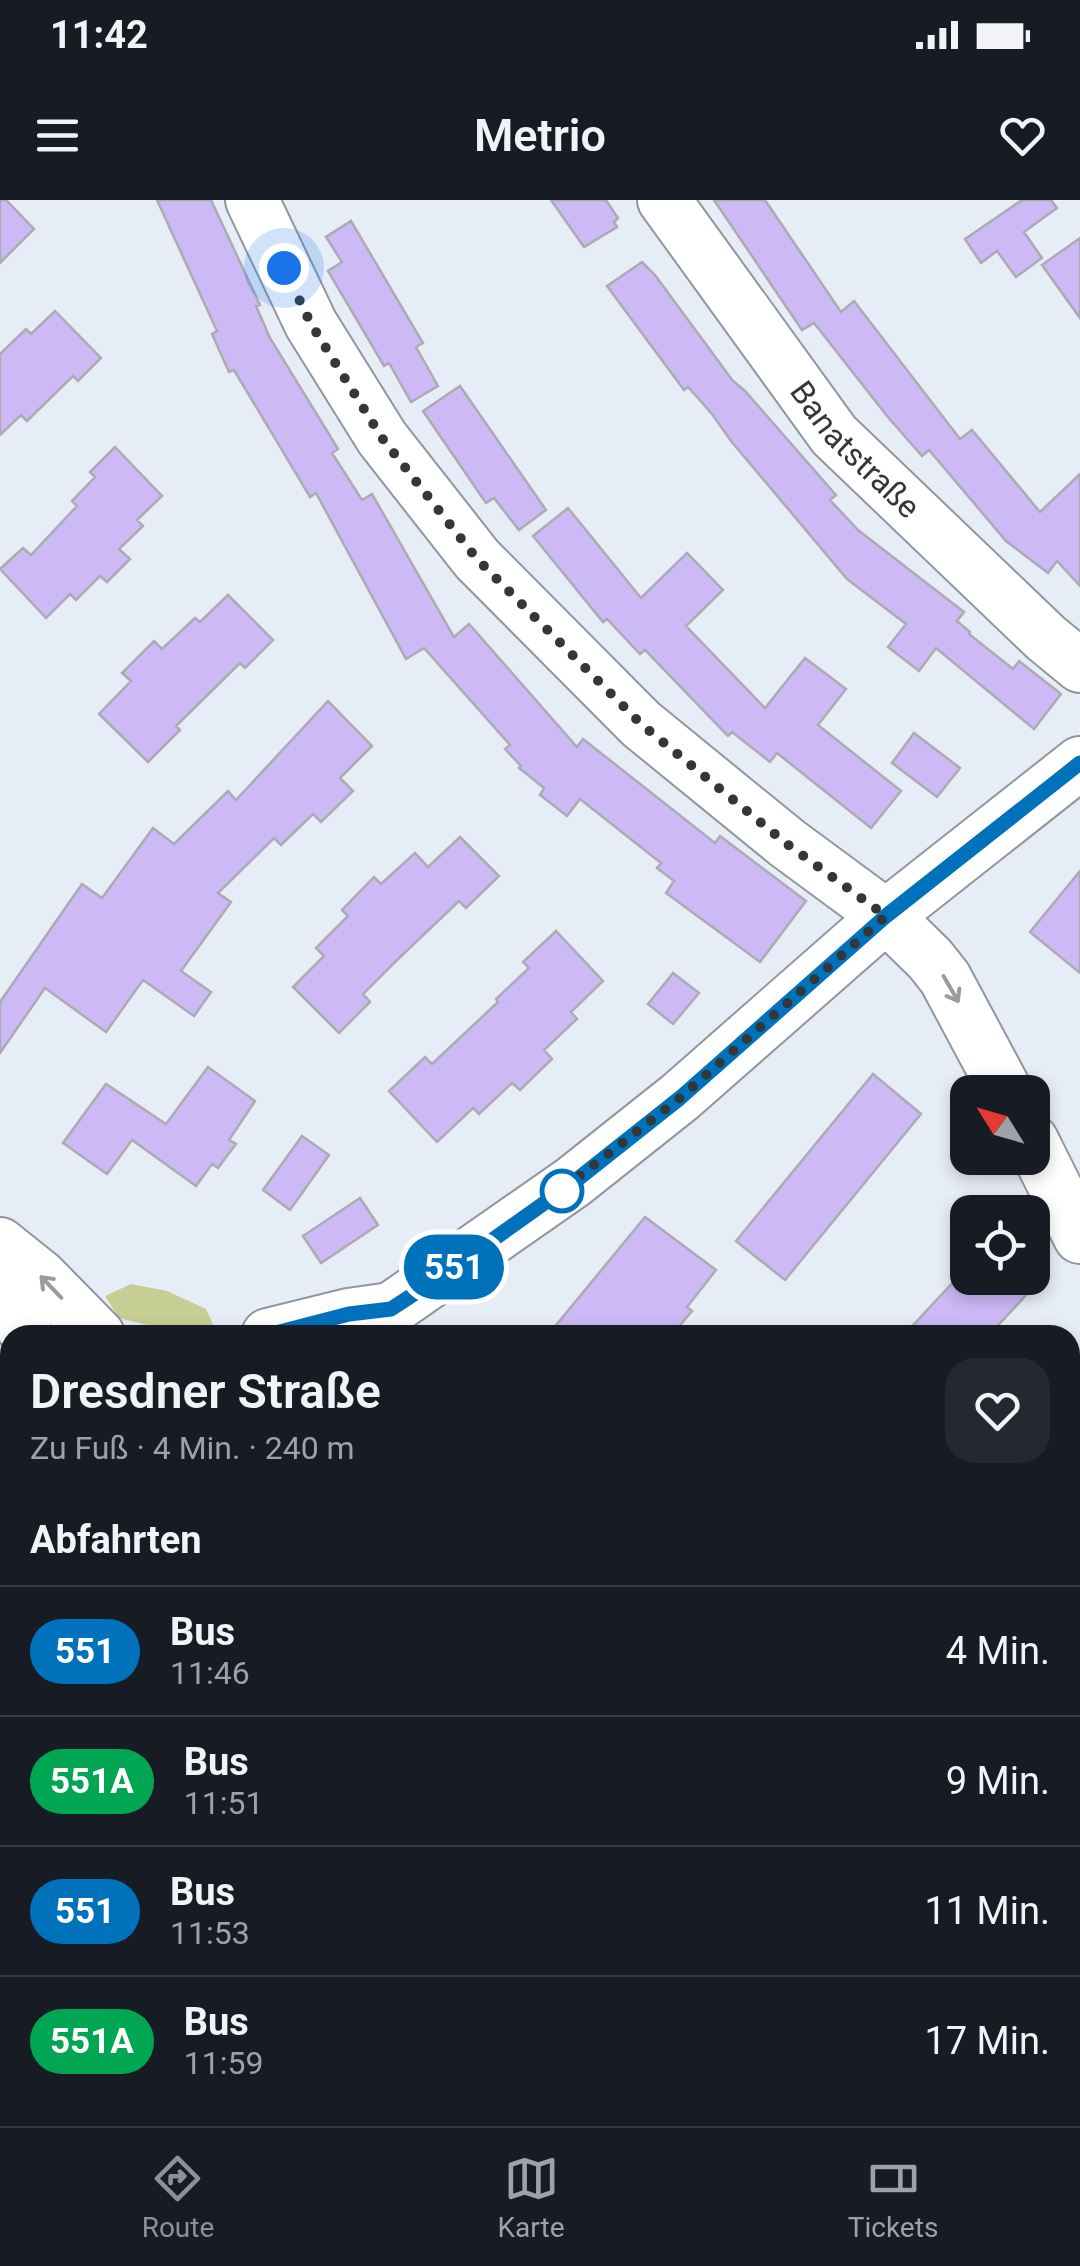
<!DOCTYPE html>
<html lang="de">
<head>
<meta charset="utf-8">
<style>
  :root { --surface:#171b24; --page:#242831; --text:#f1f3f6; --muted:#9ea1a6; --line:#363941; --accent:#8c9099 }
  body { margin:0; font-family:Roboto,sans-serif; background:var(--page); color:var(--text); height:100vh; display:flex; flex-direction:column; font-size:38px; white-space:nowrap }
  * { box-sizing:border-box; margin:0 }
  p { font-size:32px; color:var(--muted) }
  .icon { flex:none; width:55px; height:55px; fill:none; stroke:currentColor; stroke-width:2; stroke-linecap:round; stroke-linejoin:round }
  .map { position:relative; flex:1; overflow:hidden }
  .panel { position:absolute; left:0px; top:1125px; width:1080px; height:802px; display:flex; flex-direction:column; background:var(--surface); border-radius:30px 30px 0 0; box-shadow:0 5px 15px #0003 }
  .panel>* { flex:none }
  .badge { padding:0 20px; border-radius:32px; font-size:35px; line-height:65px }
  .needle { width:65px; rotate:307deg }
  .tools { position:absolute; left:950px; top:875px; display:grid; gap:20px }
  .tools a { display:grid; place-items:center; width:100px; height:100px; border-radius:20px; background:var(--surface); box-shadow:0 5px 15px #0003; font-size:50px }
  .you { position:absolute; width:50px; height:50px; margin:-25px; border:8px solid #fff; border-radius:50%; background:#1a73e8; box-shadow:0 0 0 15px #1a73e833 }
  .map>.badge { position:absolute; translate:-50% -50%; box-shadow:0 0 0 5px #fff }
  h2 { padding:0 30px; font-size:38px; line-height:90px }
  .round { display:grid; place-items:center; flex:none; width:105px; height:105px; border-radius:30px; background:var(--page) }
  .summary { display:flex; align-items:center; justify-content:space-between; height:170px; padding:0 30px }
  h1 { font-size:48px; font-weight:600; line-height:75px }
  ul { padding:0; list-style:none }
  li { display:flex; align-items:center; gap:30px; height:130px; padding:0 30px; border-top:2px solid var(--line) }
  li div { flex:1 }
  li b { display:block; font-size:38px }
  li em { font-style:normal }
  li .badge { min-width:110px; font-weight:700; text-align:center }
  .status { display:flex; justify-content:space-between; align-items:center; height:70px; padding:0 50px; background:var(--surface); direction:ltr }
  .status svg { height:28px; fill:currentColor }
  header { display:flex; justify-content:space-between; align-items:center; height:130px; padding:0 30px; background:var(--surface); font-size:45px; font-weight:600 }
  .tabs { display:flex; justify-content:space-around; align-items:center; height:140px; border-top:2px solid var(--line); background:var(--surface); font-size:28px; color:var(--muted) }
  .tabs a { display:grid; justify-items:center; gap:5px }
  .tabs .selected { color:var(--accent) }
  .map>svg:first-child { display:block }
</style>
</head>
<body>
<div class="status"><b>11:42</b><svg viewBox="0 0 49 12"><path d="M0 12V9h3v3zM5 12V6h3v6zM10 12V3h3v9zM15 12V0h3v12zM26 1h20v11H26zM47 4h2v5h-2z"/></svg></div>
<header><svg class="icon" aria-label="menu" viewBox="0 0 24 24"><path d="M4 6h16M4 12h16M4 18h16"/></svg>Metrio<svg class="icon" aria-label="heart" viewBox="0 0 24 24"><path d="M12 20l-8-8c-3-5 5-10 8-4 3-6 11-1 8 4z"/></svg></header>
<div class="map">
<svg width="1080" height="1926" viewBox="0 0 1080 1926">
  <rect width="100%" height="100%" fill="#e7edf6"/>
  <path fill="#c7ce94" d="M131 1084 167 1091 206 1109 215 1129 187 1135 119 1118 105 1096Z
    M561 1918H689L682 1926H554Z"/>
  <path fill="#ccb9f5" stroke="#acaab3" stroke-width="2.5" d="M0 0H6L34 29 0 63Z
    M157 0H211L260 105 256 106 270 138 338 249 332 253 362 300 372 294 454 437 469 424 577 547 583 539 715 643 720 636 806 701 760 762 666 693 674 681 657 668 661 663 580 599 567 616 540 595 544 588 519 568 521 566 505 549 510 545 424 448 406 459 316 293 310 297 234 170 229 172 212 134 217 131Z
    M551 0H606L618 18 614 22 617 27 584 47Z
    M714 0H765L841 112 854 101 960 239 972 230 1040 312 1080 274V386L1057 361 1048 373 1006 341 929 250 922 256 887 216 814 123 802 130Z
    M1022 0H1051L1057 8 1024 32 1042 58 1016 77 997 51 981 63 965 39Z
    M351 21 423 143 416 147 438 186 411 202 389 163 384 166 328 71 342 62 326 37Z
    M1080 38V118L1042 65Z
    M642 62 655 75 733 181 745 191 836 295 830 300 858 330 964 412 957 421 970 432 969 434 1013 469 1019 461 1061 494 1034 529 936 448 919 471 888 447 906 424 847 379 731 241 712 214 688 187 684 190 607 86Z
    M55 111 101 158 78 181 73 176 27 221 21 215 0 235V154L26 129 31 134Z
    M460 186 546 310 519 330 494 298 486 303 423 211Z
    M115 247 162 296 137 320 143 326 119 349 130 359 107 382 100 376 76 400 70 394 46 418 0 369 23 348 31 355 77 306 72 301 95 277 90 272Z
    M568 308 641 398 687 353 723 390 686 426 765 508 805 458 846 489 818 525 901 591 871 628 777 553 770 562 732 532 728 536 645 450 640 454 607 419 603 422 533 336Z
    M228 395 273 440 245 468 240 463 176 526 180 530 148 562 99 514 131 481 122 473 154 441 162 449 195 418 200 422Z
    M328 501 372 546 340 578 353 591 321 622 313 614 281 645 274 638 218 693 231 702 181 771 211 792 194 816 143 780 106 832 45 788 0 853V802L82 684 102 698 153 628 174 644 228 591 236 600Z
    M914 533 960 568 937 597 892 563Z
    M460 637 499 676 466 708 459 701 395 762 363 794 370 802 339 833 293 787 324 756 316 748 348 716 342 710 374 677 381 684 415 653 428 667Z
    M1080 671V773L1030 732Z
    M556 731 603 781 571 812 577 819 544 850 552 859 520 890 512 883 479 914 473 908 437 942 389 891 425 857 432 864 498 802 496 799 529 768 523 762Z
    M673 773 699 793 673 824 648 804Z
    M208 867 255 901 229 940 236 944 218 968 212 964 196 986 132 940 107 974 63 943 106 884 166 924Z
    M873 874 921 914 785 1080 736 1041Z
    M302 936 329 955 290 1010 263 990Z
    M360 998 378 1025 321 1063 303 1036Z
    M645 1017 716 1070 687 1107 692 1111 672 1135H548Z
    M957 1078H1042L989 1135H904Z"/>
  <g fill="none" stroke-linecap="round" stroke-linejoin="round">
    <defs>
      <g id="minor">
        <path d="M252 0 311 124 382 238 477 359 641 524 787 643 886 716 930 759 945 778 1006 892"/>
        <path id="s1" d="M664 0 834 235 1046 438 1080 466"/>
        <path d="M1032 941 1080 1037"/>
        <path d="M0 1044 40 1076 98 1135"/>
        <path d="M0 1088 27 1135"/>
        <path d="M268 1135 349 1115 391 1109"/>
        <path d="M365 1135 391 1109 573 982 680 897 886 716 1080 563"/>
        <path d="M0 1826 10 1773"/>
        <path d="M827 1918 837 1926"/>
      </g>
    </defs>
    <use href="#minor" stroke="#90969e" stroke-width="56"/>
    <use href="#minor" stroke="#fff" stroke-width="52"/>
  </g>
  <defs><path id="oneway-shaft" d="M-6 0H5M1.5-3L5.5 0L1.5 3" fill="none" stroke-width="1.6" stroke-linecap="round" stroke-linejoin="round" transform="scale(2.5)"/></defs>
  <g stroke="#9a9b9c">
    <use href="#oneway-shaft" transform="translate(951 789) rotate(60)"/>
    <use href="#oneway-shaft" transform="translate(51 1087) rotate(-134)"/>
  </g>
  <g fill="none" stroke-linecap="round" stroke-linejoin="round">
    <defs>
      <path id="line" d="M268 1135 349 1114 391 1109 443 1075 574 982 680 898 886 716 1080 563"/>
    </defs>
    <use href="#line" stroke="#fff" stroke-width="22"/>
    <use href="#line" stroke="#0072bc" stroke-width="15"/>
    <path stroke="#34373a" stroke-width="10" stroke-dasharray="0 18" d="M284 68 311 124 382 238 477 359 641 524 787 644 886 716 680 898 550 999 562 991"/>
  </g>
  <circle fill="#fff" stroke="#0072bc" stroke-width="5" cx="562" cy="991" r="20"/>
  <g text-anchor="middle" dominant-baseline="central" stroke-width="8" stroke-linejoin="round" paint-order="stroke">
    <g font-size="32" fill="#34373a" stroke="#f8fafe">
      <text stroke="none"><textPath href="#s1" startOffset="315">Banatstraße</textPath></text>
    </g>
  </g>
</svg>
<div class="tools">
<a><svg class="needle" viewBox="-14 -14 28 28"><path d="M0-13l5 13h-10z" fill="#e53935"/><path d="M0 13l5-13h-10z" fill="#9ea1a6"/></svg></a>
<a><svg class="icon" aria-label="locate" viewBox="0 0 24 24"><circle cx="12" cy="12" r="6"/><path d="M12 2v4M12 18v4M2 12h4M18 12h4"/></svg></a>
</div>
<div class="you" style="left:284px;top:68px"></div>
<b class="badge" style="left:454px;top:1067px;background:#0072bc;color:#fff">551</b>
<section class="panel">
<div class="summary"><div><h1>Dresdner Straße</h1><p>Zu Fuß · 4 Min. · 240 m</p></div><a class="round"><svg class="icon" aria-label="heart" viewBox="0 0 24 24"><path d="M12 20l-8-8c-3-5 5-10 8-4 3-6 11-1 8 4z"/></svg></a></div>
<h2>Abfahrten</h2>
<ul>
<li><span class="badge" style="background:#0072bc;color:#fff">551</span><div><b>Bus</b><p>11:46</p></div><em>4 Min.</em></li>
<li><span class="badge" style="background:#00a651;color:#fff">551A</span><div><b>Bus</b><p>11:51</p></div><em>9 Min.</em></li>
<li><span class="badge" style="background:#0072bc;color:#fff">551</span><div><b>Bus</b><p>11:53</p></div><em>11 Min.</em></li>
<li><span class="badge" style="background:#00a651;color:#fff">551A</span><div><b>Bus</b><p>11:59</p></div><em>17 Min.</em></li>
</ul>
</section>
</div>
<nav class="tabs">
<a class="selected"><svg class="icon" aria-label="directions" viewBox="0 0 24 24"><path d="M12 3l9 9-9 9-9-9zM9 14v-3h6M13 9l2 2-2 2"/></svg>Route</a>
<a><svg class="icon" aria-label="map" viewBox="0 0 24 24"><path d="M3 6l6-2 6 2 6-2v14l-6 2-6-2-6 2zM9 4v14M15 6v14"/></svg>Karte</a>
<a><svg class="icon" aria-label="tickets" viewBox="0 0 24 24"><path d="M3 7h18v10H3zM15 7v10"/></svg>Tickets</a>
</nav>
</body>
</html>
